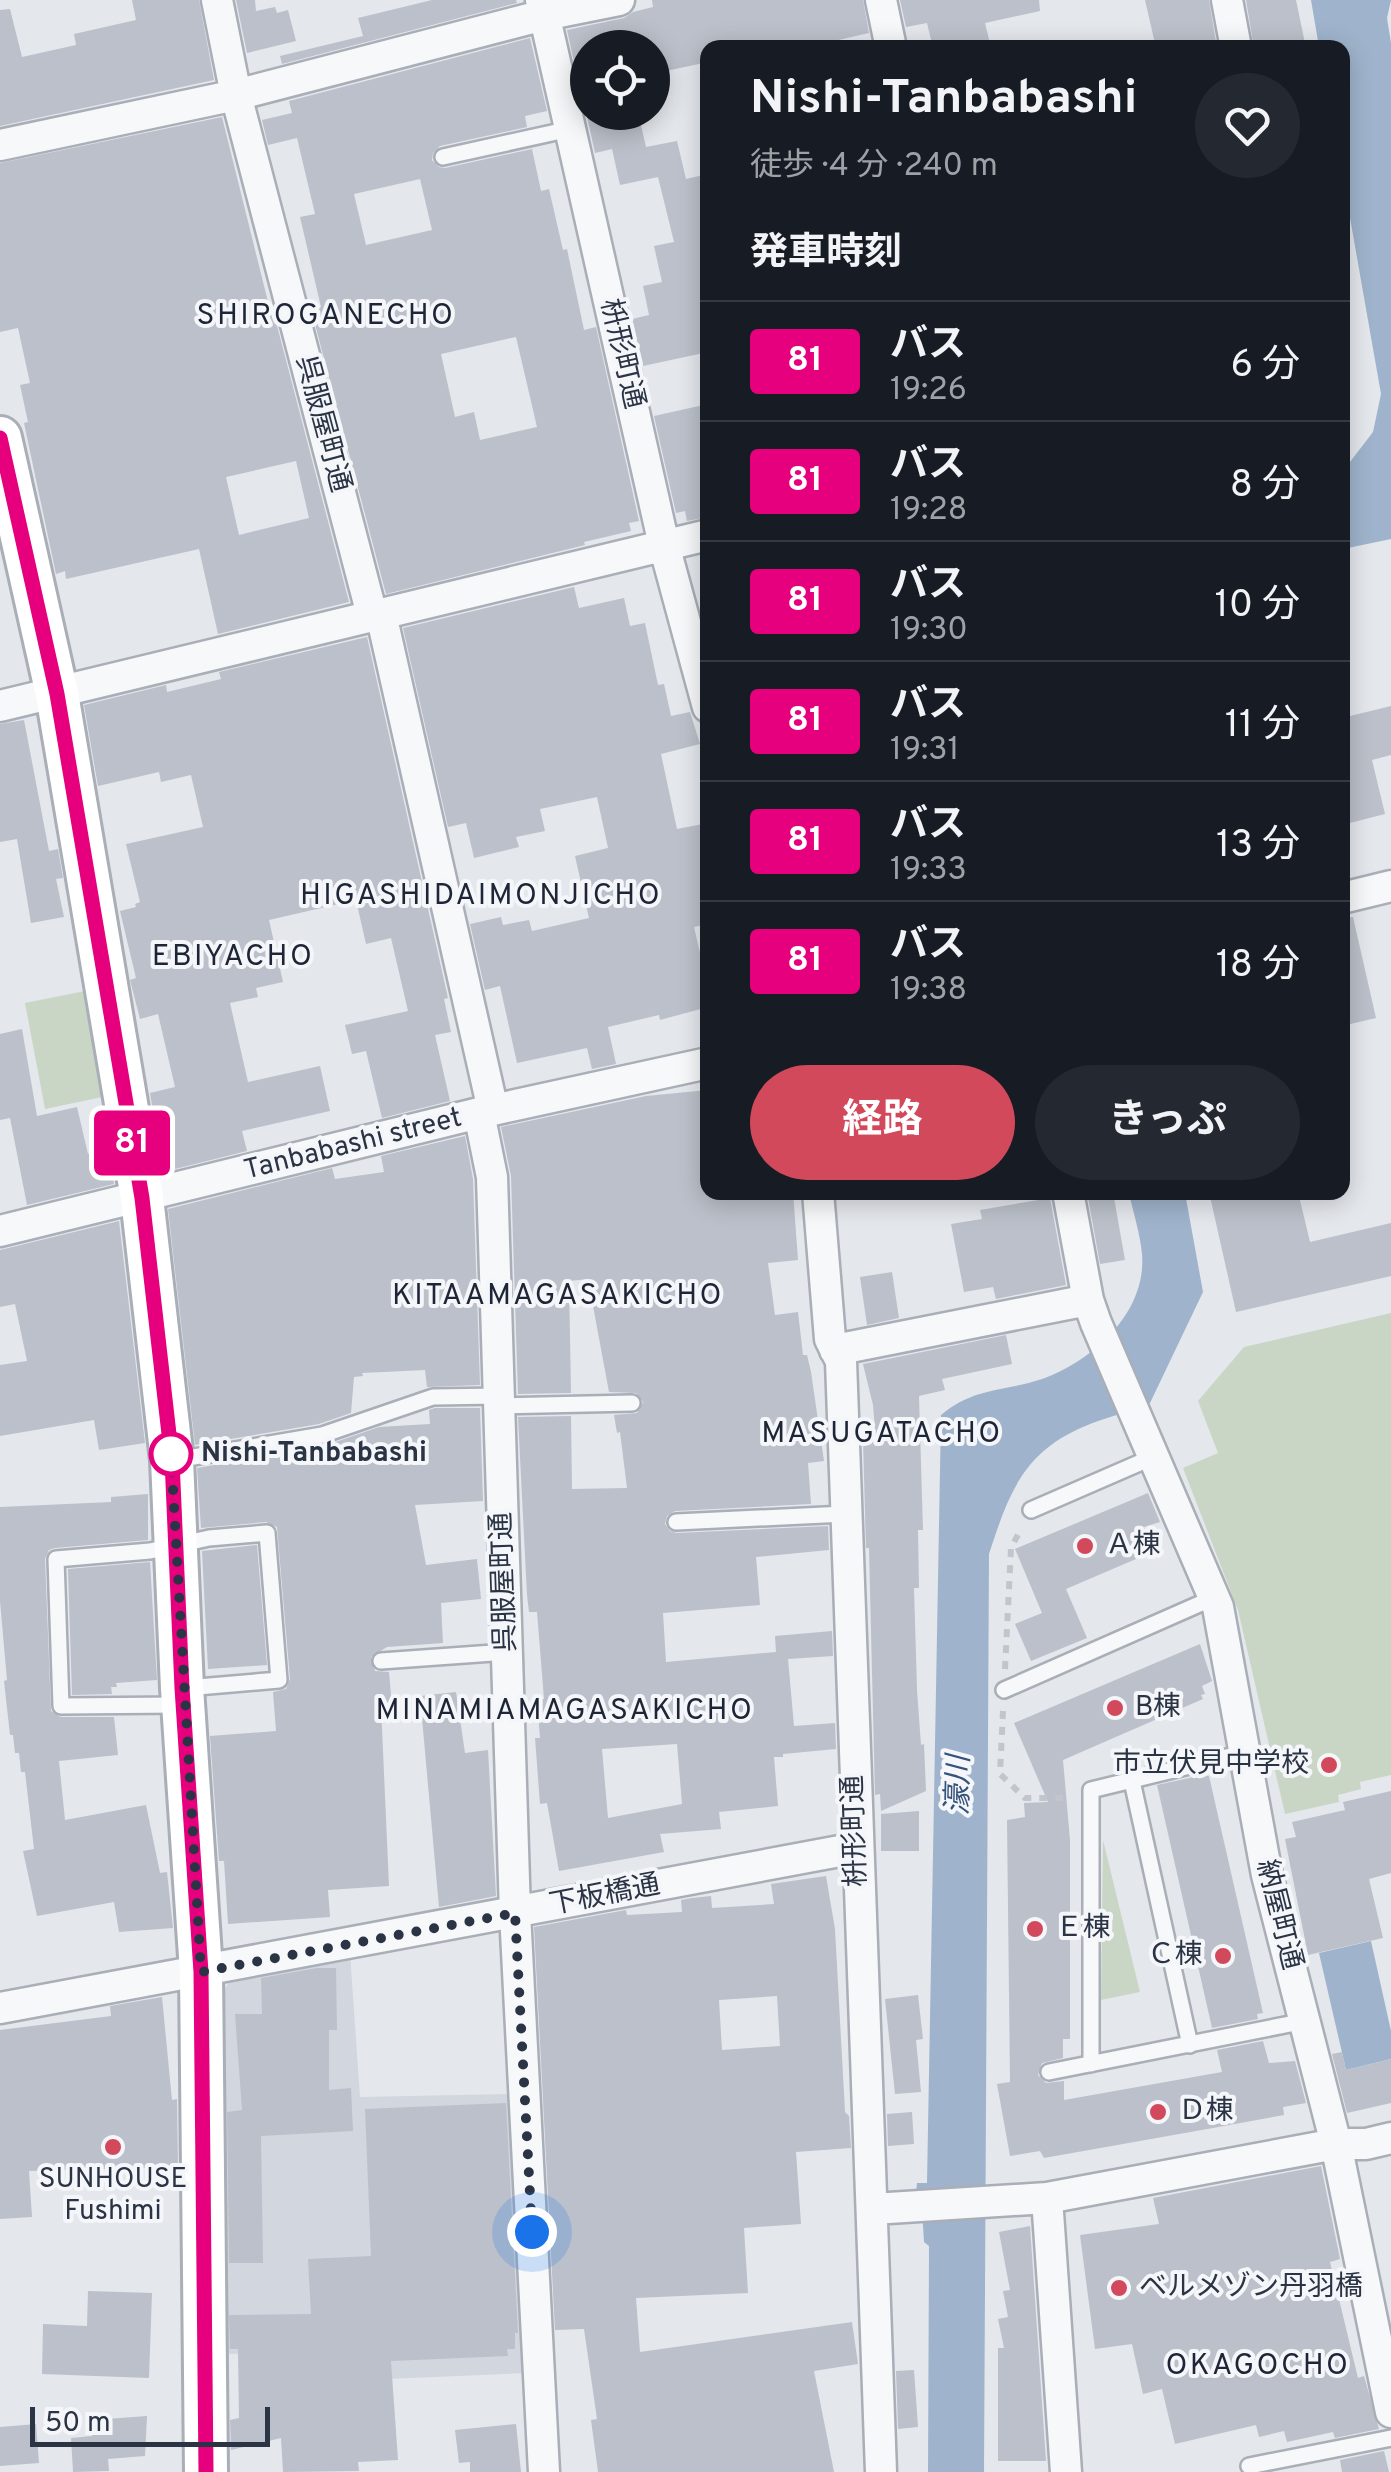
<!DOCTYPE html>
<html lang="ja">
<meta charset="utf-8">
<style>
body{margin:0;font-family:Overpass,"Noto Sans JP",sans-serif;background:#242831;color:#f1f3f6;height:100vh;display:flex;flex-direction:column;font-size:38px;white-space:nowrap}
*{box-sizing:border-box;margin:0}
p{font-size:32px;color:#9ea1a6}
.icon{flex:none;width:55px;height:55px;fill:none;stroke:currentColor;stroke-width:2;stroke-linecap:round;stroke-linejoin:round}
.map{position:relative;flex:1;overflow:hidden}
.sheet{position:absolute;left:700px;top:40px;width:650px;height:1160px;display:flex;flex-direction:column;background:#171b24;border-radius:20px;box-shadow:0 5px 25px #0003}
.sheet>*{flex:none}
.badge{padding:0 20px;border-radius:8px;font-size:35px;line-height:65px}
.fabs{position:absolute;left:570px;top:30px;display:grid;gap:20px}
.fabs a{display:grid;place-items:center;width:100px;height:100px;border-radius:50%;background:#171b24;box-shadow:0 5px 25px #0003;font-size:50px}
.scale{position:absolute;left:30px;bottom:25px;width:240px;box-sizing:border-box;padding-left:10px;border:5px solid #2b3445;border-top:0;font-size:28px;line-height:35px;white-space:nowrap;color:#2b3445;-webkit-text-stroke:8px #f4f6f9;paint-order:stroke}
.you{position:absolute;width:50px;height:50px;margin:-25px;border:8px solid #fff;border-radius:50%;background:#1a73e8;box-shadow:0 0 0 15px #1a73e833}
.map>.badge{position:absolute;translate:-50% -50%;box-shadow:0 0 0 5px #fff}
h2{padding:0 50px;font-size:38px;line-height:90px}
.round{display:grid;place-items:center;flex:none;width:105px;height:105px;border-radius:52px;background:#242831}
.head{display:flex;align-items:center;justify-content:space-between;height:170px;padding:0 50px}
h1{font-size:48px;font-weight:700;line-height:75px}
.cta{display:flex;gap:20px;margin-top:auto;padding:20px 50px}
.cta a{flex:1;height:115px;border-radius:60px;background:#d1495b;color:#fff;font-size:40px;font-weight:700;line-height:115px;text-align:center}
.cta a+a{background:#242831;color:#f1f3f6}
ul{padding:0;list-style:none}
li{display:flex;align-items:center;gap:30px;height:120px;padding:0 50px;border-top:2px solid #363941}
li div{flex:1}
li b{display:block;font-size:38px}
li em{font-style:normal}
li .badge{min-width:110px;font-weight:700;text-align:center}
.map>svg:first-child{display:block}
.built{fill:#d2d6de}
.green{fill:#c9d6c5}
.water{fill:#9fb4cc}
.building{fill:#bbc0ca;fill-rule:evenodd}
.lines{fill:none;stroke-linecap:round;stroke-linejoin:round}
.service-casing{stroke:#a9aeb7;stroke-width:20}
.minor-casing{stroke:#a9aeb7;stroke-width:35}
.secondary-casing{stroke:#a9aeb7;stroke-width:48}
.path{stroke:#c2c5cb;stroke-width:6;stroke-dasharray:8 8;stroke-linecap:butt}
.service{stroke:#f7f8fa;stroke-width:15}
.minor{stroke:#f7f8fa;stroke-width:30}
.secondary{stroke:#fff;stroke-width:42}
.line-casing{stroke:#fff;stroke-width:22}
.line{stroke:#e6007e;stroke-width:15}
.walk{stroke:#2b3445;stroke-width:10;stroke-dasharray:0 18}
.stop-dot{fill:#fff;stroke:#e6007e;stroke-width:5}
.poi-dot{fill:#d1495b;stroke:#f4f6f9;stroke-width:4}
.labels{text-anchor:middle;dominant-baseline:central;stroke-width:8;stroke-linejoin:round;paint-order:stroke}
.street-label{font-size:28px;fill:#2b3445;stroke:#f4f6f9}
.stop-label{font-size:28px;font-weight:bold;fill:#2b3445;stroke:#f4f6f9;text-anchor:start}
.poi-label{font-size:28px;fill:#2b3445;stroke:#f4f6f9;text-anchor:start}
.neighbourhood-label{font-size:30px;letter-spacing:2.5px;fill:#1d2536;stroke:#f4f6f9}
.water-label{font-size:30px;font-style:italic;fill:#34527a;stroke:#f4f6f9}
</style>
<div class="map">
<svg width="1391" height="2472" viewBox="0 0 1391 2472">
<rect width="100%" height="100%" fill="#e4e7ec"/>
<!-- built -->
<path class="built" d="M350,1953L360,2097L512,2094L526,2373L365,2380L364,2352L215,2354L214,2009L231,1978Z"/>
<!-- green -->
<path class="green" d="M95,989L112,1095L45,1109L25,1003Z
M1391,1313V1775L1360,1782L1361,1789L1338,1795L1339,1802L1285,1814L1238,1610L1183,1468L1218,1453L1198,1401L1244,1347Z
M1103,1840L1140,1992L1101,2000Z"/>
<!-- water -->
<path class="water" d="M1311,0H1391L1387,18L1391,43V539L1343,549V471L1373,432L1381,394L1343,178L1342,48L1319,47Z
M1129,1193H1185L1203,1292L1150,1403C1128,1413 1105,1417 1083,1427C1022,1453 1008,1496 989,1554L984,2472H928L929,2246L924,2242L921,2193H916L917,2183H927L941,1415C974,1387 1003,1392 1042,1379C1093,1361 1147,1312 1142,1254C1140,1233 1133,1212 1129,1193Z
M1371,1941L1391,2031V2059L1346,2070L1319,1953Z"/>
<!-- building -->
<path class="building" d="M132,0H199L214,80L0,126V10L10,9L22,57L76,45L74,34L136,20Z
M236,0H255L256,11L275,7L277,13L288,10L296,41L247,53Z
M432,0H516L517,3L282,64L280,56L363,36L358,18Z
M652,0H863L869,33L821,44L820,40L787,48H708V62L652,74V48H588V101L583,102L567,30L624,18L633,12L653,7Z
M900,0H1039L1040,11L985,23L991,48H933L927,23L906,27Z
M1145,0H1209L1217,48H1156Z
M1246,0H1296L1306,48H1254Z
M530,38L547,111L525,116L527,127L440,146L433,153L432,160L439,167L445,168L532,149L541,191L549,189L563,250L567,249L584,330L596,327L639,521L629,523L631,531L584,542L585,545L386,594L311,309L321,307L300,217L315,214L297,138L268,145L262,120L292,113L289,101ZM420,179L432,230L366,245L354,194ZM516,337L537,427L480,440L474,412L455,417L441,354Z
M586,112H638L646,147L677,141L686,179L708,174V352L643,366L632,319L649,315L643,286L662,282L654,246L674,242L658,177L620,185L612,149L595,153Z
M222,117L272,318H275L349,602L218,634L199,549L66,579L65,571L56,574L24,423L28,422L20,385L30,383L18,328L0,332V163ZM296,461L309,518L239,535L226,477Z
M708,404V517L687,521L685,511L676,513L654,416Z
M574,587L579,608L624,598L630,626L645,623L658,685L664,684L671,716L690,712L700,744L661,754L677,829L708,823V924L694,927L708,987V1007L660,1020L659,1015L608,1027L616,1064L592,1069L587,1048L517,1063L500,986L485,990L470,924L501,917L503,925L529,920L532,931L589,918L575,856L608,848L597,797L540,809L545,831L516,837L519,847L474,858L466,823L448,827L403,628Z
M367,637L448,998L444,999L451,1032L435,1035L450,1101L382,1118L366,1051L352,1054L345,1025L408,1011L391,938L366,944L356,900L269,920L283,982L256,988L258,997L230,1003L248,1082L320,1066L330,1111L242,1131L247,1151L163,1172L150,1093L175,1087L158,1014L140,1019L130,980L136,978L120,911L136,907L135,904L140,902L126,844L203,827L191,775L161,782L159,772L98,786L84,705L166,685L167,692L221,679L219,672Z
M1391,706V755L1372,760L1385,814L1342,825V718Z
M24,720L49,851L58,849L63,878L56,879L64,917L31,923L17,839L0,842V724Z
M1353,917L1376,1018L1342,1026V918Z
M22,1029L37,1116L77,1107L88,1154L108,1150L114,1184L27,1205L10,1118L0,1120V1034Z
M708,1090V1192H793L798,1260L768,1263L775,1315L798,1312L803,1355H807L811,1372L824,1461L808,1463L811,1504L675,1511L667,1516L665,1524L670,1531L677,1533L828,1526L829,1550L756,1557L760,1605L663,1613L666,1662L776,1652L775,1636L832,1631L833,1656L788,1659L794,1726L835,1723L836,1749L783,1754V1757H774L778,1806L719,1812L721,1829L660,1834L664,1852L559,1871L547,1803L540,1804L535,1738H540L537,1699H544L537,1612H529L527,1595L518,1417L571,1416L572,1489L627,1488L620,1432L617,1433L614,1415L637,1413L643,1402L636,1393L609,1392L588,1279L569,1281L571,1393L518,1394L511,1176L501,1127L646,1096ZM677,1744L682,1804L608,1818L602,1749Z
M465,1136L473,1179L480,1385L427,1387L425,1370L362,1373L363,1376L354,1377L351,1413L319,1424L195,1445L168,1209L332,1168L335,1179L384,1172L381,1156Z
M1087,1192H1113L1125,1260L1100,1264Z
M1209,1192H1298L1310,1242L1391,1223V1276L1236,1312Z
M1050,1198L1066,1285L996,1299L993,1287L964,1292L951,1224L982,1219L980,1210Z
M119,1221L145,1443L99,1450L94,1420L0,1436V1365L27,1361L15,1304L0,1307V1250Z
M892,1272L899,1318L867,1325L860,1277Z
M1006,1335L1012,1364L942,1379L945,1390L919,1396L923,1530H918L919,1588H914L917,1690L921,1745L924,1744L926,1791L881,1811L880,1794L875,1795L869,1548H866L863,1440H876L873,1405L863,1364Z
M435,1408H480L483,1501L415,1505L426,1565L477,1559L481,1599L441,1603L443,1643L387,1647L371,1657L375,1671L389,1672L392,1706H381L389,1886L328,1890L330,1917L228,1924L224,1861H219L210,1736L276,1731L273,1692L286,1689L290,1679L277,1527L266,1522L201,1528L197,1468L324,1446L379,1427L430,1424L429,1410Z
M1148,1493L1160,1522L1144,1527L1150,1541L1146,1542L1149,1550L1142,1553L1143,1556L1066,1589L1087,1638L1031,1661L1015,1624L1042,1613L1015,1549Z
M148,1494V1540L55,1548L49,1550L45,1559L51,1711L61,1717H114L118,1755L59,1761L65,1820L146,1805L160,1873L167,1872L173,1928L119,1932L114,1902L37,1916L23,1851L34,1849L25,1772H21L19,1753H15L13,1735H10L4,1681L7,1680L0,1601V1507L111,1502V1497Z
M257,1545L267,1665L208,1669L202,1551Z
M150,1562L157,1680L116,1683L117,1687H111L112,1694L72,1695L68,1569Z
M1200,1644L1212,1681L1202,1686L1205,1694L1201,1695L1203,1699L1063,1760L1070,1840V2039H1063V2058L1042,2063L1038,2075L1046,2083L1064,2081V2100L1222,2072L1217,2050L1263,2041L1269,2063L1295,2061L1306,2103L1283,2107L1284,2115L1213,2128L1044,2158L1040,2151L1010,2156L997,2084L1010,2082L1007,1820L1025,1817L1024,1803L1048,1802L1014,1723Z
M456,1692L465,1753L488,1750L496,1896L439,1907L420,1696Z
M1203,1775L1209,1776L1263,2013L1257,2014L1258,2019L1212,2028L1157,1785Z
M1391,1791V1873L1369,1879L1383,1938L1308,1955L1285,1839L1296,1837L1292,1822L1345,1810L1343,1802Z
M919,1811V1851H881V1814Z
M826,1876L835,1929L845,2112L849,2116L851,2148L796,2152L801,2224L744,2228L748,2293L636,2298L640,2352L852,2322L858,2364L814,2371L834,2472H598L591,2420L597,2419L584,2329L555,2330L534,1927L626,1910L627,1915L682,1912L681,1900L692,1898L711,1896L712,1908L774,1904L771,1884ZM777,1996L780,2046L722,2050L719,2000Z
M317,1968H336L337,2030H329V2090L351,2088L353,2131L261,2136L263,2263H229L227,2112L242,2110L235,2014H262L261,1978Z
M918,1995L923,2039L916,2040L921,2092L895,2094L885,1999Z
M162,1997L172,2100L177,2099L178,2167L29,2171L32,2217L0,2219V2030L111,2016L110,2006Z
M1342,2052L1346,2070L1391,2059V2103L1347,2113L1332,2054Z
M506,2103L518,2333H515V2349H507L508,2356L391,2361L398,2460L358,2462L359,2471L283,2472L281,2438L231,2450L230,2420L239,2418L238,2349H230L229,2315L311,2314L308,2259L371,2256L365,2109Z
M912,2112L914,2144L888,2146L887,2114Z
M1321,2166L1340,2259L1330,2262L1358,2378L1364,2376L1379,2429L1335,2438L1333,2432L1287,2442L1284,2431L1259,2437L1256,2425L1175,2444L1162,2389L1143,2394L1132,2344L1095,2349L1080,2235L1159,2224L1153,2198Z
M1030,2226L1046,2461H998V2348H1004L998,2319L1008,2317L1003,2291L1010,2290L999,2232Z
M88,2291L152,2293L149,2378L42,2374L43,2324L87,2326Z
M914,2370L918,2427L898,2429L896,2371Z
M147,2416L145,2456L108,2459L109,2471L73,2472L71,2438L92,2436L93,2420Z
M36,2424L39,2463L0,2466V2427Z
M516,2424L521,2472H470V2462L459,2463L455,2430Z
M1384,2451L1389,2472H1342L1340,2460Z"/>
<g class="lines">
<defs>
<path id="service" d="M443,157L570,129
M499,1406L632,1403
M176,1460L322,1435L433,1397L499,1396
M1031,1510L1153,1457
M676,1522L845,1514
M381,1661L507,1652
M1004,1690L1213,1598
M181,1705L61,1706L56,1559L150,1551L209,1538L267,1533L279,1680L186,1688
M1132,1781L1190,2045
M1091,2064V1790L1243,1753
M1049,2072L1305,2021
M1249,2466L1391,2438"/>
<path id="minor" d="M217,0L236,95L372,615
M541,0L664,545L708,707
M881,0L891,48
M1227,0L1236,48
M0,145L236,95L544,15L619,0
M381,614L493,1110
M0,706L708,535
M1342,898L1391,886
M479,1113L492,1177L515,1913L544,2472
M818,1192L830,1339L841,1361L881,2472
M1068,1192L1088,1300L1096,1323L1218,1607L1267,1875L1336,2144L1391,2412
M0,1231L479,1113L708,1063
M835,1350L1088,1300
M0,2008L856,1848
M1047,2198L1066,2472
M873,2209L1047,2198L1336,2144H1366L1391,2138"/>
<path id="secondary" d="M0,438L57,694L142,1198L172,1460L182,1688L201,1971L206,2472"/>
</defs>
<!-- service casing -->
<use href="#service" class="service-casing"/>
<!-- minor casing -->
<use href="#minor" class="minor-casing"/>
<!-- secondary casing -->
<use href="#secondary" class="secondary-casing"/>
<!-- path -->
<path class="path" d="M1005,1669L1011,1548L1021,1529
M1003,1711L1000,1774L1025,1798H1070"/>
<!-- service -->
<use href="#service" class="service"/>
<!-- minor -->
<use href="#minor" class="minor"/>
<!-- secondary -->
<use href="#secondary" class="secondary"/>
</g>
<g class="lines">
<defs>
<path id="line" d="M0,438L57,694L142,1198L172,1460L182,1688L201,1972L206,2472"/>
</defs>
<!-- line casing -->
<use href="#line" class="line-casing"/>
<!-- line -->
<use href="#line" class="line"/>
<!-- walk -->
<path class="walk" d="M171,1454L201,1972L515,1913L532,2232"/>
</g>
<!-- markers -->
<circle class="stop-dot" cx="171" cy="1454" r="20"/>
<g class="poi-dot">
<circle cx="1085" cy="1546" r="10"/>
<circle cx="1115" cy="1708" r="10"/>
<circle cx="1329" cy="1765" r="10"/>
<circle cx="1035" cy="1929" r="10"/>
<circle cx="1223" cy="1956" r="10"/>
<circle cx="1158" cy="2112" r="10"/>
<circle cx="113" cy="2147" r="10"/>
<circle cx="1119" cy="2288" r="10"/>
</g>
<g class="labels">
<!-- street labels -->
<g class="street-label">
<text transform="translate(621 354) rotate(77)">枡形町通</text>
<text transform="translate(322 424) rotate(75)">呉服屋町通</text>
<text transform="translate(353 1145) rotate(-14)">Tanbabashi street</text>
<text transform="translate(505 1582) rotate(-92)">呉服屋町通</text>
<text transform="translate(856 1831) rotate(-92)">枡形町通</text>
<text transform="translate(605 1896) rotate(-11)">下板橋通</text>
<text transform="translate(1278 1915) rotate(76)">納屋町通</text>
</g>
<!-- stop labels -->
<g class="stop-label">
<text x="201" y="1454">Nishi-Tanbabashi</text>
</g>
<!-- poi labels -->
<g class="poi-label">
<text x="1105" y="1546">Ａ棟</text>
<text x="1135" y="1708">B棟</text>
<text x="1309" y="1765" text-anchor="end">市立伏見中学校</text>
<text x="1055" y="1929">Ｅ棟</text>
<text x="1203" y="1956" text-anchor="end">Ｃ棟</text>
<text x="1178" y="2112">Ｄ棟</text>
<text x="113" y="2180" text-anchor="middle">SUNHOUSE<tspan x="113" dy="32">Fushimi</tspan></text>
<text x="1139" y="2288">ベルメゾン丹羽橋</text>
</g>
<!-- neighbourhood labels -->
<g class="neighbourhood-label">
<text x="326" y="316">SHIROGANECHO</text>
<text x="481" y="896">HIGASHIDAIMONJICHO</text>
<text x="233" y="957">EBIYACHO</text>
<text x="558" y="1296">KITAAMAGASAKICHO</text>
<text x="882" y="1434">MASUGATACHO</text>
<text x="565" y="1711">MINAMIAMAGASAKICHO</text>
<text x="1258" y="2366">OKAGOCHO</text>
</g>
<!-- water labels -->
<g class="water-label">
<text transform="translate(960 1785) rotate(-89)">濠川</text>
</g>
</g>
</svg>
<div class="fabs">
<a><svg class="icon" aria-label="locate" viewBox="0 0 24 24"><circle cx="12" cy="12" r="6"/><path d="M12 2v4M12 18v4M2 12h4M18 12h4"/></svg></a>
</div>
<div class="scale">50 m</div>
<div class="you" style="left:532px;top:2232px"></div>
<b class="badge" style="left:132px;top:1143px;background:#e6007e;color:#fff">81</b>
<section class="sheet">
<div class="head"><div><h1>Nishi-Tanbabashi</h1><p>徒歩 · 4 分 · 240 m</p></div><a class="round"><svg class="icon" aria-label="heart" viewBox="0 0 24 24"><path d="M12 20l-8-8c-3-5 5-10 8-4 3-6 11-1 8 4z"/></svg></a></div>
<h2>発車時刻</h2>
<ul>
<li><span class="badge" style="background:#e6007e;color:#fff">81</span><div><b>バス</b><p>19:26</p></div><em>6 分</em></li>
<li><span class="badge" style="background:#e6007e;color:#fff">81</span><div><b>バス</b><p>19:28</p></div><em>8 分</em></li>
<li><span class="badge" style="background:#e6007e;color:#fff">81</span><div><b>バス</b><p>19:30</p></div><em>10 分</em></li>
<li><span class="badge" style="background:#e6007e;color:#fff">81</span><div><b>バス</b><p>19:31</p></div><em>11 分</em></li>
<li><span class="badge" style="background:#e6007e;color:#fff">81</span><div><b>バス</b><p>19:33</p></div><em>13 分</em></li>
<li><span class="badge" style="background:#e6007e;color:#fff">81</span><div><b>バス</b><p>19:38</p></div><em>18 分</em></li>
</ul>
<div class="cta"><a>経路</a><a>きっぷ</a></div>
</section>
</div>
